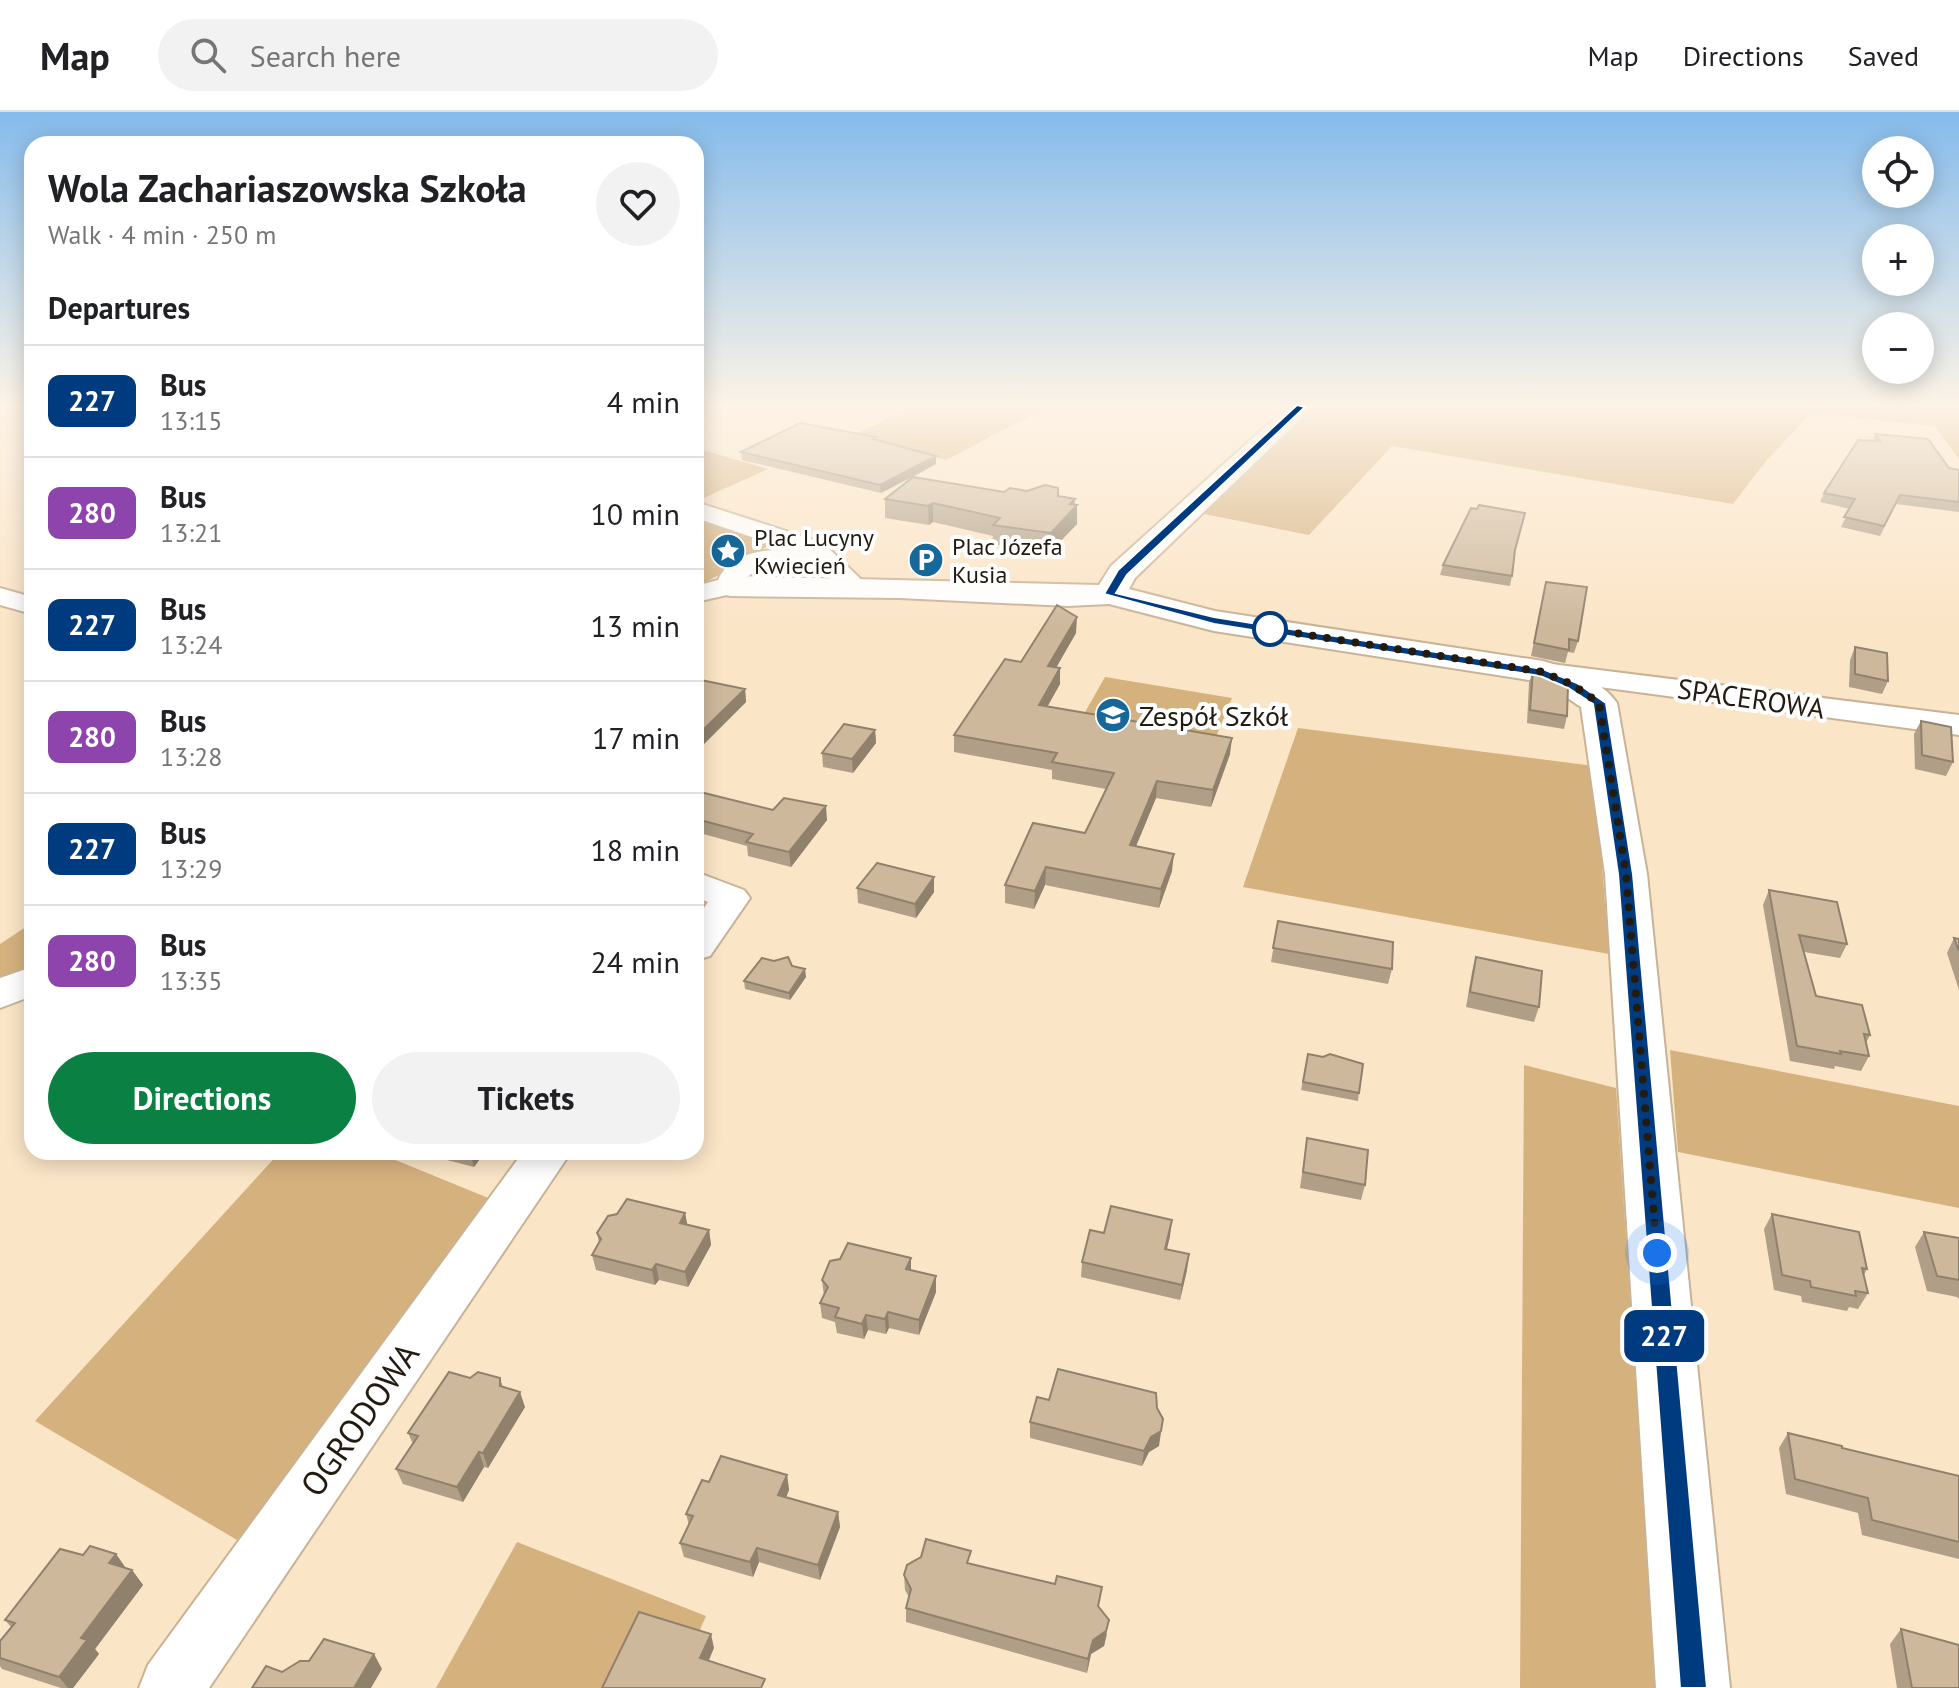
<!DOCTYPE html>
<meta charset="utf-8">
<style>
body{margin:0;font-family:"PT Sans",sans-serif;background:#f2f2f2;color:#202124;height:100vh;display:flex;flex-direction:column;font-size:30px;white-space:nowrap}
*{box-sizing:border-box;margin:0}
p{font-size:26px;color:#757577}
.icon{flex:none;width:44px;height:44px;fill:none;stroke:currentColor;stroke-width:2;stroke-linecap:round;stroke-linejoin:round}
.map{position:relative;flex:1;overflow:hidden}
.drawer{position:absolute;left:24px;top:24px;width:680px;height:1024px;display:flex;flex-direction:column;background:#fff;border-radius:24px;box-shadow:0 4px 20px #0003}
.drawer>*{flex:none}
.badge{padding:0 16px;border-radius:12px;font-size:28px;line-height:52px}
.tools{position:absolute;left:1862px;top:24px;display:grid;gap:16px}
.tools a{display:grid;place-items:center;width:72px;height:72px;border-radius:50%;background:#fff;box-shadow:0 4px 20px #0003;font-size:40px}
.you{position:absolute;width:40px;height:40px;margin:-20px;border:6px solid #fff;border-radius:50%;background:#1a73e8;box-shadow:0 0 0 12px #1a73e833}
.map>.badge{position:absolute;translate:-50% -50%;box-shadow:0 0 0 4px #fff}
h2{padding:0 24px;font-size:30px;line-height:72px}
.round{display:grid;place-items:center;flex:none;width:84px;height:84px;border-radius:42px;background:#f2f2f2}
.overview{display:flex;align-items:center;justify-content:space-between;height:136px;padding:0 24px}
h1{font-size:38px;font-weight:700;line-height:60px}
.primary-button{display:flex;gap:16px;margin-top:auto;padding:16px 24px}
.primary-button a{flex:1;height:92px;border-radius:48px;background:#0b8043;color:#fff;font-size:32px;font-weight:700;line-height:92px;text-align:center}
.primary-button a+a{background:#f2f2f2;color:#202124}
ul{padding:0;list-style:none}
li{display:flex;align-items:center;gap:24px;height:112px;padding:0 24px;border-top:2px solid #e0e0e0}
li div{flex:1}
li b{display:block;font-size:30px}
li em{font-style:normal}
li .badge{min-width:88px;font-weight:700;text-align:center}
header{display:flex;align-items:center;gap:48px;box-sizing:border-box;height:112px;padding:0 40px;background:#fff;border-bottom:2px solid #e0e0e0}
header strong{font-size:38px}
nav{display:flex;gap:44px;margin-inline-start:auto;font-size:28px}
.search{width:560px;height:72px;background:#f2f2f2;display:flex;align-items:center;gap:20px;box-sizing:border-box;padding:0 28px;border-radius:44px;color:#757577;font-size:30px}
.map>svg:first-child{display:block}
.green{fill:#d5b17e}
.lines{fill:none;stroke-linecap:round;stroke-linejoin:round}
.minor-casing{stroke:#c8b397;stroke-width:4}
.tertiary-casing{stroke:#c8b397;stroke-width:4}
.minor{fill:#fff;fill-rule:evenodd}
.tertiary{fill:#fff;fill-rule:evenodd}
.wall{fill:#b09e86}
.shaded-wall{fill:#90816d}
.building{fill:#cdb89c;stroke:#90816d;stroke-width:2}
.line{fill:#003b80;stroke:#fff;stroke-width:2}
.walk{stroke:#231b10;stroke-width:8;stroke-dasharray:0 14.4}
.stop-dot{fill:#fff;stroke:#003b80;stroke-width:4}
.labels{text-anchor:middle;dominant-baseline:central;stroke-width:8;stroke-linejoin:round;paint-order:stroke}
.far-poi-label{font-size:24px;fill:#231b10;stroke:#fff;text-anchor:start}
.street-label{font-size:28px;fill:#231b10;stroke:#fff}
.poi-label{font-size:28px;fill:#231b10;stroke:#fff;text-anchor:start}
.near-street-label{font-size:34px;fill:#231b10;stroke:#fff}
</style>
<header>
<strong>Map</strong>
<div class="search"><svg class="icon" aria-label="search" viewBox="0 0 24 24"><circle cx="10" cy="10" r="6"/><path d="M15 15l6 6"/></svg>Search here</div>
<nav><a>Map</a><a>Directions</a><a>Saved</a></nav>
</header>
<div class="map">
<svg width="1959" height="1576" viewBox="0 0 1959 1576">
<rect width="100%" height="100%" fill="#fbe5c7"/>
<!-- green -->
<path class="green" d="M912,295H1047L946,348L852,324Z
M1315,295H1959V347L1935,314L1811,301L1766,349L1733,392L1392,334L1309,423L1199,401Z
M696,336L768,357L697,389Z
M696,399L773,430L747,448L696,475Z
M1105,565L1232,586L1216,625L1084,602Z
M1298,616L1594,654L1609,842L1243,775Z
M32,811V858L0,872V832Z
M1670,938L1959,994V1096L1678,1040Z
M1524,953L1616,976L1656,1576H1520Z
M280,1040H376L498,1090L249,1435L35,1309Z
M517,1430L706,1504L674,1576H436Z"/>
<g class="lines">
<defs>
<path id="minor" d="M696,390L823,431L869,475L865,481C844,486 833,469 819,456L762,455L747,465L740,480L696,490V474L718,468C730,441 763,437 790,438L696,406Z
M0,476L32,485V502L0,493Z
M1543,551L1959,603V623L1532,566L1528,560L1532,554Z
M696,760L744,778L750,786L710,844L696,848V807L708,790L696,785Z
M32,855V884L0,896V866Z
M523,1040H571L209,1576H139L148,1553Z"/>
<path id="tertiary" d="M1287,295H1313L1135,466L1129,477L1215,499L1543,549C1569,556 1602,569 1617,591L1647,762L1730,1576H1656L1605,762L1581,595L1560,581L1535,569L1214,519L1109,492L1068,494L899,486L730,484L719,481L714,474L719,467L730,464L1099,473L1111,454Z"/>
</defs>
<!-- minor casing -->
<use href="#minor" class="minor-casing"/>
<!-- tertiary casing -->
<use href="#tertiary" class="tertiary-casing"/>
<!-- minor -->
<use href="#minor" class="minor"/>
<!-- tertiary -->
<use href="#tertiary" class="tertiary"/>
</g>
<!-- wall -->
<path class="wall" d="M1875,322L1949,356L1959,358V400L1896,392L1880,424L1841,415L1850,397L1820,390L1824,381L1873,329Z
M741,340L936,352L913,365L1004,380L1058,384L1077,393V412L1050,440L992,432L993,424L933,410L929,413L885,406V387L912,365L881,381L742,348Z
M1515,439L1512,464L1510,474L1440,463L1443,453Z
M1546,470L1578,529L1574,541L1568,540L1565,551L1531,544Z
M1076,521L1056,555L1060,556V572L1047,594L1230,642L1211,695L1156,686L1136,734L1172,759L1159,796L1045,773L1034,797L1005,791V773L1085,721L1106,677L1052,667V658L954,640V623L1021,550Z
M1855,535L1888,569L1882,582L1849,575L1850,548Z
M1533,558L1567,604L1564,617L1527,611L1529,571Z
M696,567L745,577L746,590L704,632L696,630Z
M1921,609L1953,650L1946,664L1915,657L1914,622Z
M875,618L876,631L853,661L823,655L822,641Z
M696,679L773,698L827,708L791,755L748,744L747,734L696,720Z
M857,776L934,780L916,806L858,791Z
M1769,778L1847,832L1840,846L1804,840L1816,884L1870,923L1866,931L1869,944L1861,959L1835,954L1834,957L1790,949L1763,793Z
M1278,809L1392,857L1388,872L1271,850Z
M1954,826L1959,827V878L1947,841Z
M1476,845L1539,895L1534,910L1466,895L1472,860Z
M792,854L806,865L790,888L745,877L744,869Z
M1308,942L1359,981L1358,989L1301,978Z
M1307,1026L1365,1073L1361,1088L1300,1076Z
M437,1040H485L474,1055L439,1046Z
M685,1101L687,1112L709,1118L711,1133L688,1175L659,1168L655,1173L596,1158L592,1143L599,1131L597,1121Z
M1772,1102L1867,1157L1864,1163L1868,1181L1858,1197L1849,1195L1847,1199L1802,1190L1801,1184L1774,1178L1764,1117Z
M1924,1120L1959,1126V1187L1957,1185L1927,1179L1915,1135Z
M1104,1121L1170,1124L1167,1137L1187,1158L1180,1188L1081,1165L1082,1150Z
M911,1159L936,1180L919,1223L889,1216L886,1222L868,1218L864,1227L837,1221L835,1210L822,1206L820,1191L824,1184L822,1168Z
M470,1266H500L503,1275L525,1295L488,1356L484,1355L463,1390L403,1372L396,1357L413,1332L408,1321Z
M1030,1310L1159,1334L1149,1340L1142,1354L1030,1326Z
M1788,1321L1842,1336L1959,1364V1447L1862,1423L1858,1401L1786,1382L1779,1336Z
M787,1363L789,1378L786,1385L838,1400L840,1415L820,1468L759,1450L753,1465L684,1445L680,1431L689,1413L686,1402L709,1370Z
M116,1442L126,1456L132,1458L143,1473L95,1537L99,1542L73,1576H61L2,1557L0,1554V1529L11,1515L5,1508L83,1443Z
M971,1452L1099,1495L1107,1523L1104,1534L1091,1542L1087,1561L906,1510V1496L909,1485L905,1478L904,1463Z
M1901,1517L1959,1576H1897L1890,1532Z"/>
<!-- shaded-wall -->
<path class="shaded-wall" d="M936,344V352L881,381L880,373Z
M1075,387L1074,396L1077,393V412L1050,440L1051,421L1070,392Z
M933,391V410L929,413L928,394Z
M1077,505L1076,521L1048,570V554Z
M1060,556V572L1039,610V593Z
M745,577L746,590L704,632L702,619Z
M875,618L876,631L853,661L852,647Z
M1232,626L1230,642L1211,695L1213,678Z
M1157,669L1156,686L1129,751L1130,733Z
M826,694L827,708L791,755L789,740Z
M1174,742L1172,759L1159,796L1161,777Z
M1046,755L1045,773L1034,797L1035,779Z
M934,765V780L916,806L915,792Z
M805,857L806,865L790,888L789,881Z
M470,1040H485L474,1055Z
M685,1101L688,1116L680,1111Z
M1172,1108L1170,1124L1163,1152L1165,1137Z
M709,1118L711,1133L688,1175L685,1160Z
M1189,1142L1187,1158L1180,1188L1182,1173Z
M911,1146V1162L906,1157Z
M656,1152L659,1168L655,1173L652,1158Z
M936,1164V1180L919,1223V1208Z
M888,1200L889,1216L886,1222L885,1207Z
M866,1203L868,1218L864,1227L862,1212Z
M520,1280L525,1295L488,1356L483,1341Z
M1163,1307L1159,1334L1149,1340L1142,1354L1144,1339L1151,1325Z
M479,1340L484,1355L463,1390L457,1375Z
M787,1363L789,1378L781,1398L778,1383Z
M838,1400L840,1415L820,1468L818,1453Z
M757,1436L759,1450L753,1465L750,1450Z
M116,1442L126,1457L109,1451Z
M132,1458L143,1473L95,1537L99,1542L73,1576H68L59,1565L81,1526Z
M1109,1508L1104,1534L1091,1542L1087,1561L1088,1547L1093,1528Z
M711,1522L714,1536L704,1560L700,1546Z
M374,1542L382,1557L371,1576H354Z"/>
<!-- building -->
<path class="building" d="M800,311L876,325L873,327L936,344L880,373L741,340Z
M1875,322L1928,327L1949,356L1959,358V390L1900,383L1884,414L1844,405L1855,387L1824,381L1858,328L1880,329Z
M913,365L1004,380L1010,376L1027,379L1045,373L1058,376V384L1075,387L1070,392L1077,393L1051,421L993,413L1000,406L933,391L928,394L885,387Z
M1479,393L1525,401L1515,438L1512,464L1443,453L1471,396L1477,397Z
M1546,470L1587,475L1578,529L1569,527V538L1534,531Z
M1057,493L1077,505L1048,554L1060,556L1039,593L1232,626L1213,678L1157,669L1130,733L1174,742L1161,777L1046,755L1035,779L1005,773L1033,711L1085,721L1114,661L1052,650L1057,641L954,623L1005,547L1021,550Z
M1855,535L1887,541L1888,569L1855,562Z
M1533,558L1568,574L1567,604L1530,598Z
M696,567L745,577L702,619L696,618Z
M1921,609L1951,615L1953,650L1922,643Z
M844,612L875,618L852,647L822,641Z
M696,679L773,698L784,686L826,694L789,740L746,730L753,722L696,707Z
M877,751L934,765L915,792L857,776Z
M1769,778L1837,790L1847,832L1799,823L1816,884L1862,893L1870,923L1864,922L1869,944L1840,939L1841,942L1797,934Z
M1278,809L1393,830L1392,857L1273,836Z
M1954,826L1959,827V839Z
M788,845L792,854L805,857L789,881L744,869L762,846L774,849Z
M1476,845L1542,859L1539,895L1470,880Z
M1308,942L1323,945L1330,942L1363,952L1359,981L1303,970Z
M1307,1026L1368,1038L1365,1073L1303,1060Z
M627,1087L685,1101L680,1111L709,1118L685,1160L656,1152L652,1158L592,1143L601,1127L597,1121L608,1104L617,1102Z
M1111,1094L1172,1108L1165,1137L1189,1142L1182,1173L1082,1150L1090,1118L1104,1121Z
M1772,1102L1859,1120L1867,1157L1862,1156L1868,1181L1855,1179L1856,1184L1811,1175L1810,1169L1782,1163Z
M1924,1120L1959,1126V1168L1937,1164Z
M848,1131L911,1146L906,1157L936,1164L919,1208L888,1200L885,1207L866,1203L862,1212L835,1205L839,1196L820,1191L828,1175L822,1168L830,1149L840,1147Z
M1058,1257L1156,1281L1157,1296L1163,1307L1161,1319L1151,1325L1144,1339L1030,1310L1037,1285L1049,1288Z
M449,1260L470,1266L478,1260L500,1266V1274L520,1280L483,1341L479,1340L457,1375L396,1357L418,1324L408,1321Z
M1788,1321L1842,1334V1336L1959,1364V1430L1872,1408L1868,1386L1795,1367Z
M721,1344L787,1363L778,1383L838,1400L818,1453L757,1436L750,1450L680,1431L693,1404L686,1402L702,1368L709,1370Z
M926,1427L971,1439L967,1451L1055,1472L1057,1464L1102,1475L1098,1494L1109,1508L1106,1519L1093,1528L1088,1547L906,1496L911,1477L904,1463L907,1453L921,1445Z
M90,1434L116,1442L109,1451L132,1458L81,1526L87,1528L59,1565L0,1546V1529L15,1511L5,1508L60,1437L83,1443Z
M639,1500L711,1522L700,1546L765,1567L761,1576H602Z
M1901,1517L1959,1533V1576H1912Z
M324,1527L374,1542L354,1576H252L266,1554L282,1560L300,1549H309Z"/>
<!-- sky -->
<linearGradient id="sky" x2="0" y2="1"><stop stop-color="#84bbeb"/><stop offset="0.57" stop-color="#fdf3e6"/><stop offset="1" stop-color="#fdf3e6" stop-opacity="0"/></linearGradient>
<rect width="1959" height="515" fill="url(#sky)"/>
<!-- line -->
<path class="line" d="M1297,293L1305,295L1127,463L1116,481L1214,505L1543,557L1577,571L1606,591L1633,762L1707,1576H1680L1618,762L1593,592L1568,576L1540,564L1214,512L1104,482L1118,458Z"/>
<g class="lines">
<!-- walk -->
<path class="walk" d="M1270,517L1543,560L1573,573L1599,591L1626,762L1657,1141"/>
</g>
<!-- icons -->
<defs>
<symbol id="sight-disc" viewBox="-11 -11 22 22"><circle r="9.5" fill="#16689a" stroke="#fff"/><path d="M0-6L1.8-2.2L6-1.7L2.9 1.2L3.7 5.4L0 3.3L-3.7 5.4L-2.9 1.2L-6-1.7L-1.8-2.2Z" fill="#fff"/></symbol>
<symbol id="parking-disc" viewBox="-11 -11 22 22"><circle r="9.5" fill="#16689a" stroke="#fff"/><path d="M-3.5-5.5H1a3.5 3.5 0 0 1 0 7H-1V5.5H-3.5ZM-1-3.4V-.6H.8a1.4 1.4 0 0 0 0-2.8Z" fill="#fff"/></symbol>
<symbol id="school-disc" viewBox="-11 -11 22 22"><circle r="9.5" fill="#16689a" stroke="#fff"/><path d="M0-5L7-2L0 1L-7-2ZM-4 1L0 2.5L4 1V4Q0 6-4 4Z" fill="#fff"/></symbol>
</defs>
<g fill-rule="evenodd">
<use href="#sight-disc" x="708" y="419" width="40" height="40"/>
<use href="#parking-disc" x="906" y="428" width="40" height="40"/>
<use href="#school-disc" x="1093" y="583" width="40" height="40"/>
</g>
<!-- markers -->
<circle class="stop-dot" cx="1270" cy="517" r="16"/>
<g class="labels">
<!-- far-poi labels -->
<g class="far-poi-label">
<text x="754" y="425">Plac Lucyny<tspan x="754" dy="28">Kwiecień</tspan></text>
<text x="952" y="434">Plac Józefa<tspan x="952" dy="28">Kusia</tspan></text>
</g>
<!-- street labels -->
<g class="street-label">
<text transform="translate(1751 586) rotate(8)">SPACEROWA</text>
</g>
<!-- poi labels -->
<g class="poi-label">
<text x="1139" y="603">Zespół Szkół</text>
</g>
<!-- near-street labels -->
<g class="near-street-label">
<text transform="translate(359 1307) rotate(-55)">OGRODOWA</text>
</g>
</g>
</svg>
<div class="tools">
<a><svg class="icon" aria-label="locate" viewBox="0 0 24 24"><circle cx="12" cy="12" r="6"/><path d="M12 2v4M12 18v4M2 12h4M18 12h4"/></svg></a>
<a>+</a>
<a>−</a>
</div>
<div class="you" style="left:1657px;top:1141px"></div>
<b class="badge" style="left:1664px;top:1224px;background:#003b80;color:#fff">227</b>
<section class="drawer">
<div class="overview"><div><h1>Wola Zachariaszowska Szkoła</h1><p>Walk · 4 min · 250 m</p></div><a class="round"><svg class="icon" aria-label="heart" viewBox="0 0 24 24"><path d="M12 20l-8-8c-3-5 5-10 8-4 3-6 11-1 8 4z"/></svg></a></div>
<h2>Departures</h2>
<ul>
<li><span class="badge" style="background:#003b80;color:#fff">227</span><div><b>Bus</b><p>13:15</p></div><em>4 min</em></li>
<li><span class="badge" style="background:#8e44ad;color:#fff">280</span><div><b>Bus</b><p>13:21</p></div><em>10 min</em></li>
<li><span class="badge" style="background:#003b80;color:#fff">227</span><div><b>Bus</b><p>13:24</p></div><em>13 min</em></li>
<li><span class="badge" style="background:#8e44ad;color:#fff">280</span><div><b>Bus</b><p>13:28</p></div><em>17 min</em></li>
<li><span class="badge" style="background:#003b80;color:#fff">227</span><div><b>Bus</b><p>13:29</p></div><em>18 min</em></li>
<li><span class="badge" style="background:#8e44ad;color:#fff">280</span><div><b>Bus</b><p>13:35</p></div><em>24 min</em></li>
</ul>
<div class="primary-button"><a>Directions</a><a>Tickets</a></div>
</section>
</div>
